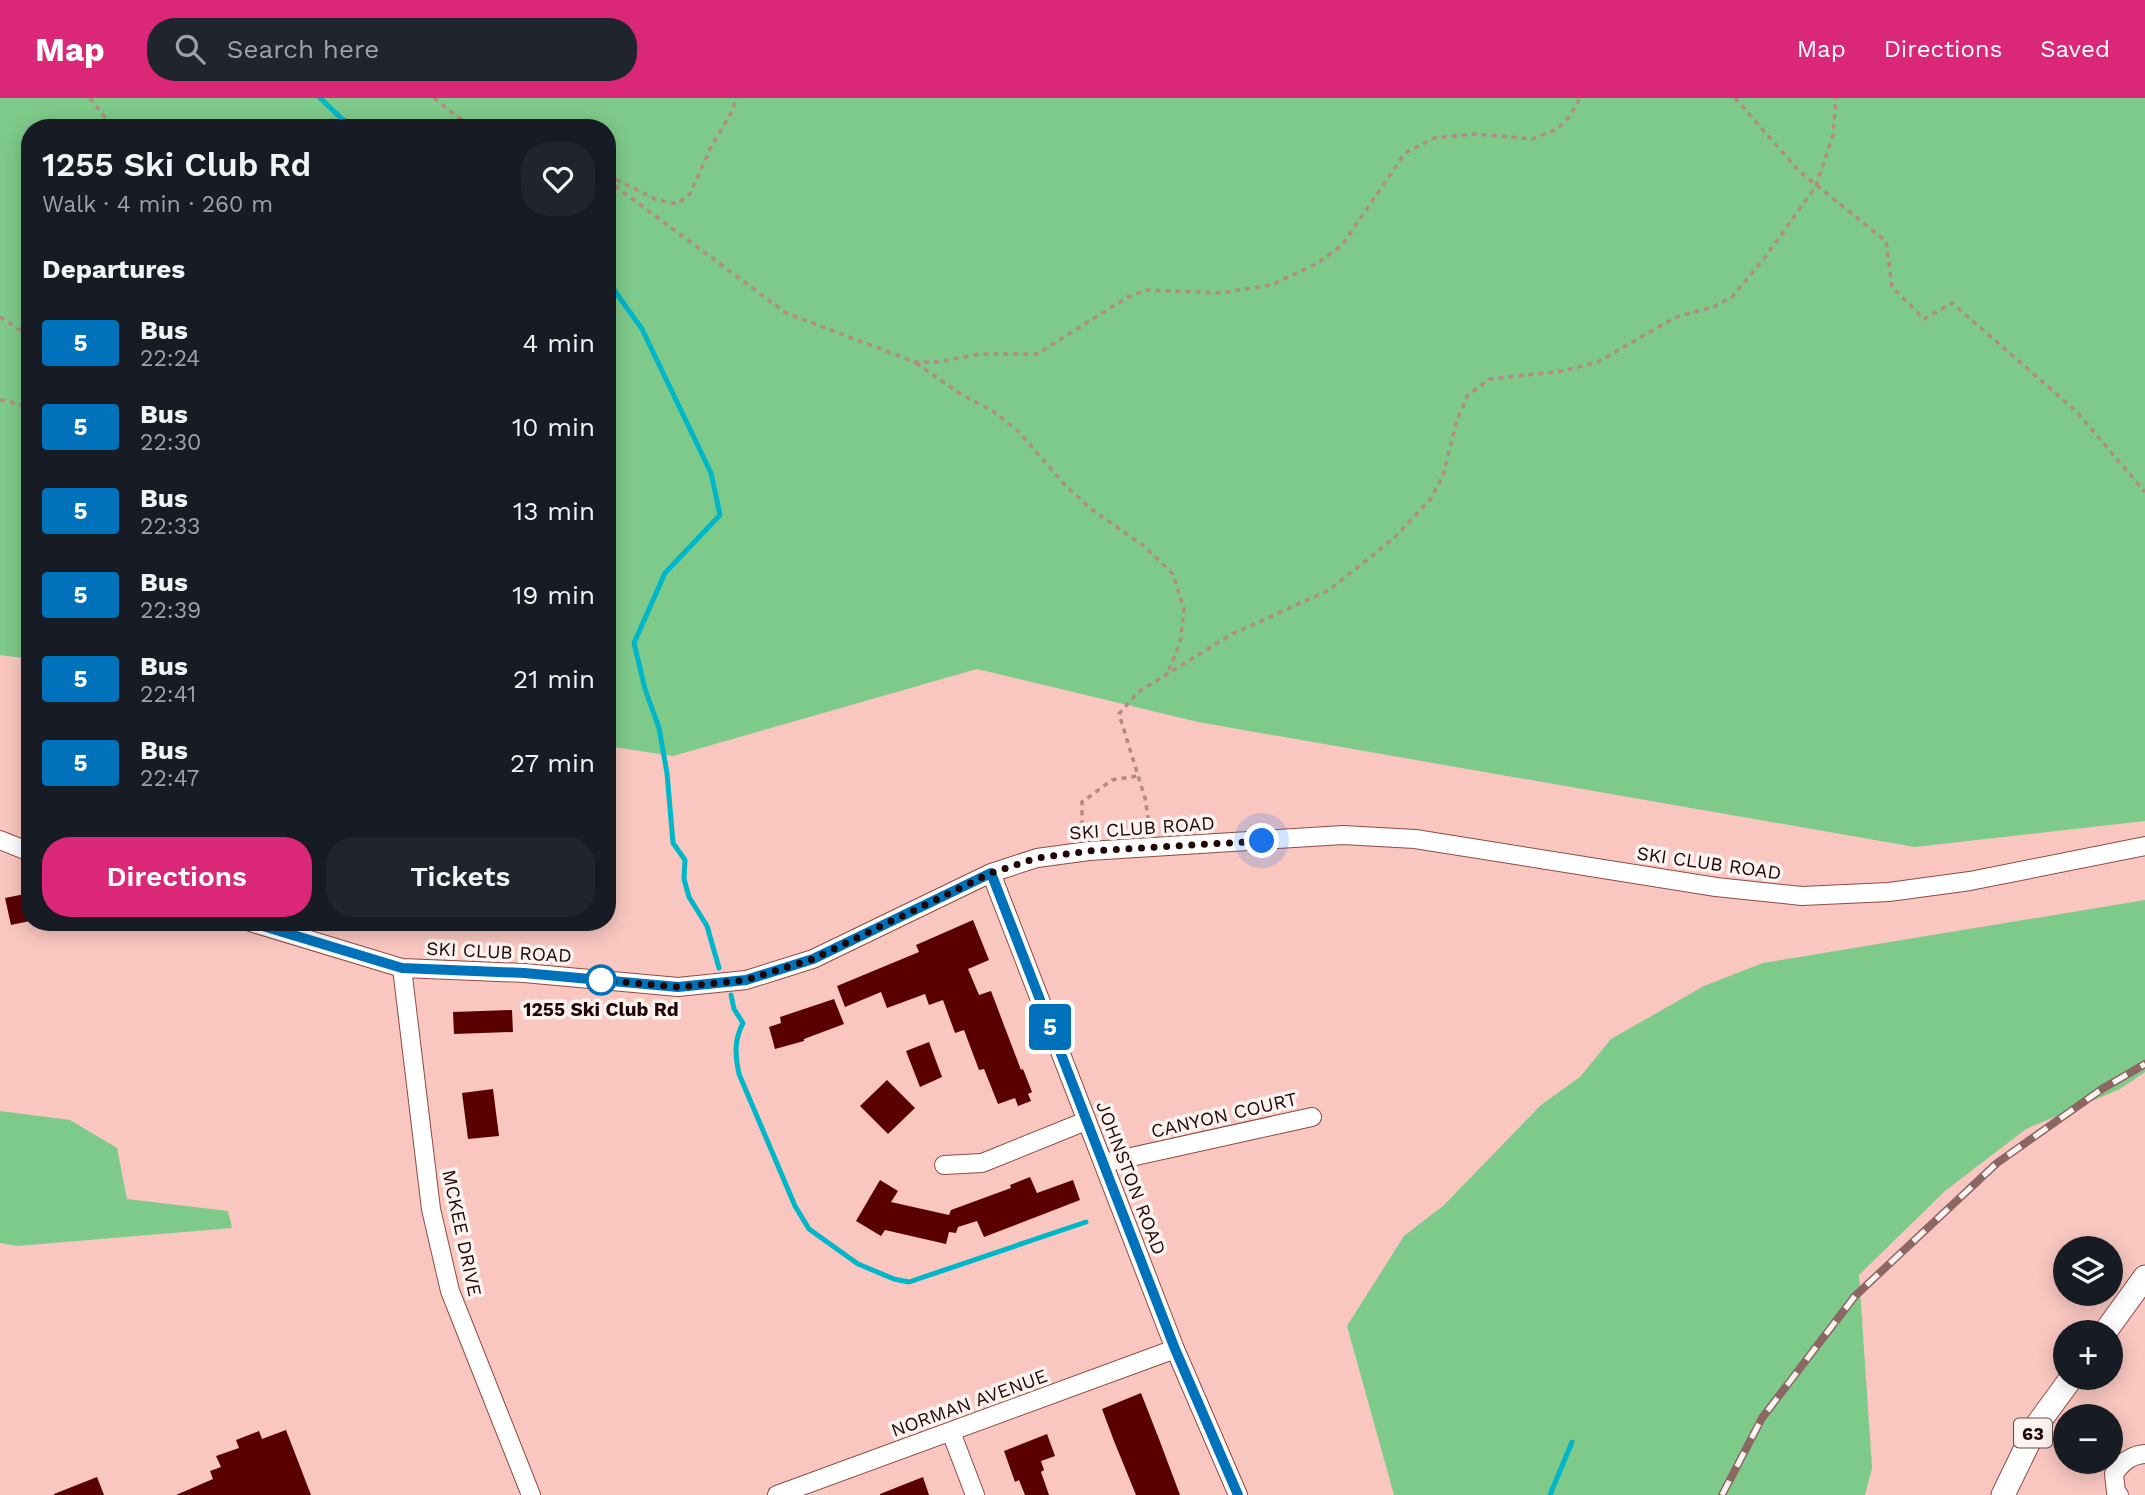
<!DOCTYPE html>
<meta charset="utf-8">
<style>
body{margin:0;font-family:"Work Sans",sans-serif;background:#20242c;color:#f1f3f6;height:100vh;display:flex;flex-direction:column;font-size:26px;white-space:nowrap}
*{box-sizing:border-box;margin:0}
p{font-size:23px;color:#9ea1a6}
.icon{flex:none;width:38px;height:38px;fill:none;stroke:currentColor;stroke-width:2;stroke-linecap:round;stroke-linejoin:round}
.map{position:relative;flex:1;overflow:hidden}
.side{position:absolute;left:21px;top:21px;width:595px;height:812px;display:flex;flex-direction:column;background:#171b24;border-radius:28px;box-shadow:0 4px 18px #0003}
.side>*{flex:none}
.badge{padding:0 14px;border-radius:5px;font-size:24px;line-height:46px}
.fabs{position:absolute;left:2053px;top:1138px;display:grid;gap:14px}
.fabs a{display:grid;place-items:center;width:70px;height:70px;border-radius:50%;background:#171b24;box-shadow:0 4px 18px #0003;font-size:35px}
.you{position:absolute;width:35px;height:35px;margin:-18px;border:5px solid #fff;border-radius:50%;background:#1a73e8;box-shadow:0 0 0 10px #1a73e833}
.map>.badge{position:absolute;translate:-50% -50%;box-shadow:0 0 0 4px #fff}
h2{padding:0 21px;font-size:26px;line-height:63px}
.round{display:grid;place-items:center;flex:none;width:74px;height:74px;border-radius:28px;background:#20242c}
.summary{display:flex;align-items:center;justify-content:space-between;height:119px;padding:0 21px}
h1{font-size:33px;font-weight:600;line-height:52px}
.cta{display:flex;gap:14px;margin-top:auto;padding:14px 21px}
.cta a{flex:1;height:80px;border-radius:28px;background:#db2777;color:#fff;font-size:28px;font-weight:600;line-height:80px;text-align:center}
.cta a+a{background:#20242c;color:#f1f3f6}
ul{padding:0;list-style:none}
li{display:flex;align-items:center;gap:21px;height:84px;padding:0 21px}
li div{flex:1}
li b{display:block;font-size:26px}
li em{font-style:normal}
li .badge{min-width:77px;font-weight:700;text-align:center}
header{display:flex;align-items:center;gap:42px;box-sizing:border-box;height:98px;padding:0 35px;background:#db2777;color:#fff}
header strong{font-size:33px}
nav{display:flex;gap:38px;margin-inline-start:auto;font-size:24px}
.search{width:490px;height:63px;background:#20242c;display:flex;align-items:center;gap:18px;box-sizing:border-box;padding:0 24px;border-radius:28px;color:#9ea1a6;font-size:26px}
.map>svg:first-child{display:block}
.green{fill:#7eca8a}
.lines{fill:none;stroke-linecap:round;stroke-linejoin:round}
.stream{stroke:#00b6c9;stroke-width:5}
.building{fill:#5a0001}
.minor-casing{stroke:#904a41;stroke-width:20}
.major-casing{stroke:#904a41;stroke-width:25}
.path{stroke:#b48a84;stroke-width:3.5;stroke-dasharray:5 5;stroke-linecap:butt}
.minor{stroke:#fff;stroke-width:18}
.major{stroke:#fff;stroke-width:23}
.rail-casing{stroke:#8c6662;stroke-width:8}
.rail{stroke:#fdf4f2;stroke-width:5;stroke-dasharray:16;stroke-linecap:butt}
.line-casing{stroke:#fff;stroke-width:16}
.line{stroke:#0072bc;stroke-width:10}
.walk{stroke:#200604;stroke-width:7;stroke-dasharray:0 12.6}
.stop-dot{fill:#fff;stroke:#0072bc;stroke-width:3.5}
.labels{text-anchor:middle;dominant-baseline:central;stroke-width:7;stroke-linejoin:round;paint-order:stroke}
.shield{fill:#fdf4f2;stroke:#624d4b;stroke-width:2}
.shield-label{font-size:18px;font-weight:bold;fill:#200604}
.street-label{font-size:19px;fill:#200604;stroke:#fdf4f2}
.stop-label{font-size:19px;font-weight:bold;fill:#200604;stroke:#fdf4f2}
</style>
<header>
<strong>Map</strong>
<div class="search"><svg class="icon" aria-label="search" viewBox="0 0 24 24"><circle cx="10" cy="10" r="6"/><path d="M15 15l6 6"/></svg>Search here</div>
<nav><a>Map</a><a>Directions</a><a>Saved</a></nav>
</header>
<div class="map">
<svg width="2145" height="1397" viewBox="0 0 2145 1397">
<rect width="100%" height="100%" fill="#f9c7c0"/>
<!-- green -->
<path class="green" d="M0,0H2145V723L1915,749L1198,624L977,571L673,658L607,648V30H30V561L0,557Z
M2145,802V974L2120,991L2026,1031L1945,1093L1859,1177L1872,1370L1865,1397H1394L1347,1228L1404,1138L1444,1107L1541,1007L1580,979L1611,941L1704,888L1763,865Z
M0,1013L70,1022L117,1050L127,1101L228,1113L232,1130L17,1148L0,1145Z"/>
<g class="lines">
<!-- stream -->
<path class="stream" d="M320,0L341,20L355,30
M607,182L642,231L711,375L720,417L665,475L634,545L645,591L659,630L667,675L673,745L685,762L684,781L689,799L707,828L719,870
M731,897L734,911L743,925C734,942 735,957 739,976L795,1108L809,1131L858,1166L894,1181L909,1184L1086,1124
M1550,1397L1572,1344"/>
</g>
<!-- building -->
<path class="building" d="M30,795V823L11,827L5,800Z
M973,822L989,862L968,871L979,897L991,893L1021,972L1023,971L1032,994L1028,996L1031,1003L1018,1008L1015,1000L998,1006L984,971L979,972L964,932L955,935L943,902L929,907L925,896L887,910L881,894L845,909L837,888L919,854L916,847Z
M834,901L844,926L804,941V943L775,951L769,929L781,925L780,919Z
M512,912L513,934L454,936L453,914Z
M929,944L942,979L920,989L906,953Z
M887,982L915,1010L888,1036L860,1008Z
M493,991L499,1038L468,1041L462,995Z
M1030,1079L1037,1095L1073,1082L1080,1102L984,1139L977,1123L958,1129L956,1135L949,1134L946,1146L885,1132L881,1138L856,1123L880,1082L898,1093L891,1104L949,1117L951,1112L1011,1090L1010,1087Z
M1141,1295L1159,1341L1180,1397H1136L1114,1343L1102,1311Z
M286,1332L311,1397H176L213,1381L210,1373L221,1369L216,1358L239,1350L236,1342L259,1333L262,1341Z
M1047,1336L1055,1358L1041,1363L1044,1372L1041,1374L1049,1397H1025L1019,1382L1015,1384L1004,1353Z
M97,1379L104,1397H54V1396Z
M923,1379L929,1397H880V1396Z"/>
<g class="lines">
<defs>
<path id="minor" d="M0,742L30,754
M991,775L1175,1251L1238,1397
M250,824L402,870L524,875L678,889L746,882L813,861L991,775L1037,760L1089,753L1343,737L1415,741L1716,789L1802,798L1889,794L1970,783L2145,748
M402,870L431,1111L450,1193L531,1397
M1104,1065L1312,1019
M944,1067L982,1065L1086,1023
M951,1334L975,1397
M777,1397L1175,1251
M2119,1397L2116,1394L2114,1376C2122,1364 2131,1357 2145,1356"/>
<path id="major" d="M2105,1234L2145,1179
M2003,1397L2037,1327L2072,1279"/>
</defs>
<!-- minor casing -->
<use href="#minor" class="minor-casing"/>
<!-- major casing -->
<use href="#major" class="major-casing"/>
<!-- path -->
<path class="path" d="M90,0L113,30
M434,0L472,30
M1735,0L1800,74L1886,143L1892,189L1924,221L1952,205L2076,313L2145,394
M607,77L657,102L677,106L690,96L711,49L733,12L736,0
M607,82L786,215L915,264H938L980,256H1037L1128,199L1146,192L1220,195L1271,187L1316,166L1342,147L1405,55L1434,40L1475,36L1532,41L1557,31L1570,18L1580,0
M0,219L30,239
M916,265L962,297L993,313L1019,334L1065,387L1091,411L1144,448L1173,476L1184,512L1180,545L1168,574
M0,302L8,303L30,310
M1150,732L1145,700L1119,616L1138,594L1232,536L1329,492L1393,441L1430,402L1443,378L1457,322L1468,297L1490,281L1563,273L1598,264L1676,219L1713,209L1732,199L1766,158L1816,88L1833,37L1836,0
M1084,737L1082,729V704L1112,682L1137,678"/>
<!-- minor -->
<use href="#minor" class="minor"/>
<!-- major -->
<use href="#major" class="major"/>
<defs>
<path id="rail" d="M1722,1397L1762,1320L1855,1198L1997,1065L2102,991L2145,966"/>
</defs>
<!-- rail casing -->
<use href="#rail" class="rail-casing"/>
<!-- rail -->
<use href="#rail" class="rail"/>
</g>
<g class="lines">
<defs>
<path id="line" d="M250,824L402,870L524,875L678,889L746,882L813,861L991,775L1175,1251L1238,1397"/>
</defs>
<!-- line casing -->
<use href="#line" class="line-casing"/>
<!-- line -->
<use href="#line" class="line"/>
<!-- walk -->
<path class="walk" d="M601,882L678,889L746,882L813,861L991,775L1037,760L1089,753L1262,743"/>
</g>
<!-- markers -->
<circle class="stop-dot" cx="601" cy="882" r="14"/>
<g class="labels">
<!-- shield labels -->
<rect class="shield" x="2014" y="1320.5" width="38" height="29" rx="5"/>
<g class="shield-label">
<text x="2033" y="1335">63</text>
</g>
<!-- street labels -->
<g class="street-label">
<text transform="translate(1142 730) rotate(-4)">SKI CLUB ROAD</text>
<text transform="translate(1709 765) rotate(8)">SKI CLUB ROAD</text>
<text transform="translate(499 854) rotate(3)">SKI CLUB ROAD</text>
<text transform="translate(1224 1017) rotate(-13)">CANYON COURT</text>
<text transform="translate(1131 1080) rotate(69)">JOHNSTON ROAD</text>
<text transform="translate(462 1135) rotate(78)">MCKEE DRIVE</text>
<text transform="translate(969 1305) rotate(-20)">NORMAN AVENUE</text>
</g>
<!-- stop labels -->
<g class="stop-label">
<text x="601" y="911">1255 Ski Club Rd</text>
</g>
</g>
</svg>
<div class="fabs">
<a><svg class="icon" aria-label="layers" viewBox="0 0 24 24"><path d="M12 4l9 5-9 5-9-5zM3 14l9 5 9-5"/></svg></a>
<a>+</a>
<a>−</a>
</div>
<div class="you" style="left:1262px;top:743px"></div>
<b class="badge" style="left:1050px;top:929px;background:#0072bc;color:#fff">5</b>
<section class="side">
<div class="summary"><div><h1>1255 Ski Club Rd</h1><p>Walk · 4 min · 260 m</p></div><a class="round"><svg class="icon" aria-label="heart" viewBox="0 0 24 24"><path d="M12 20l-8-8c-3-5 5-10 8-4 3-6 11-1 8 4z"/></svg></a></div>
<h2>Departures</h2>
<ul>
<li><span class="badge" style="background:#0072bc;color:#fff">5</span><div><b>Bus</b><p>22:24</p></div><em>4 min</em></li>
<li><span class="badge" style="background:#0072bc;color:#fff">5</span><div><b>Bus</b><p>22:30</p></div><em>10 min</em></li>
<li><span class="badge" style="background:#0072bc;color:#fff">5</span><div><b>Bus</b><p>22:33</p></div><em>13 min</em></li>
<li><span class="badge" style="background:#0072bc;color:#fff">5</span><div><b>Bus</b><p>22:39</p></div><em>19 min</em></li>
<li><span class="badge" style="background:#0072bc;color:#fff">5</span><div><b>Bus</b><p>22:41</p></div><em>21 min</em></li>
<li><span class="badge" style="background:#0072bc;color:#fff">5</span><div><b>Bus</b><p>22:47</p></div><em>27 min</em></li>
</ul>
<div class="cta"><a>Directions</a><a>Tickets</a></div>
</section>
</div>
